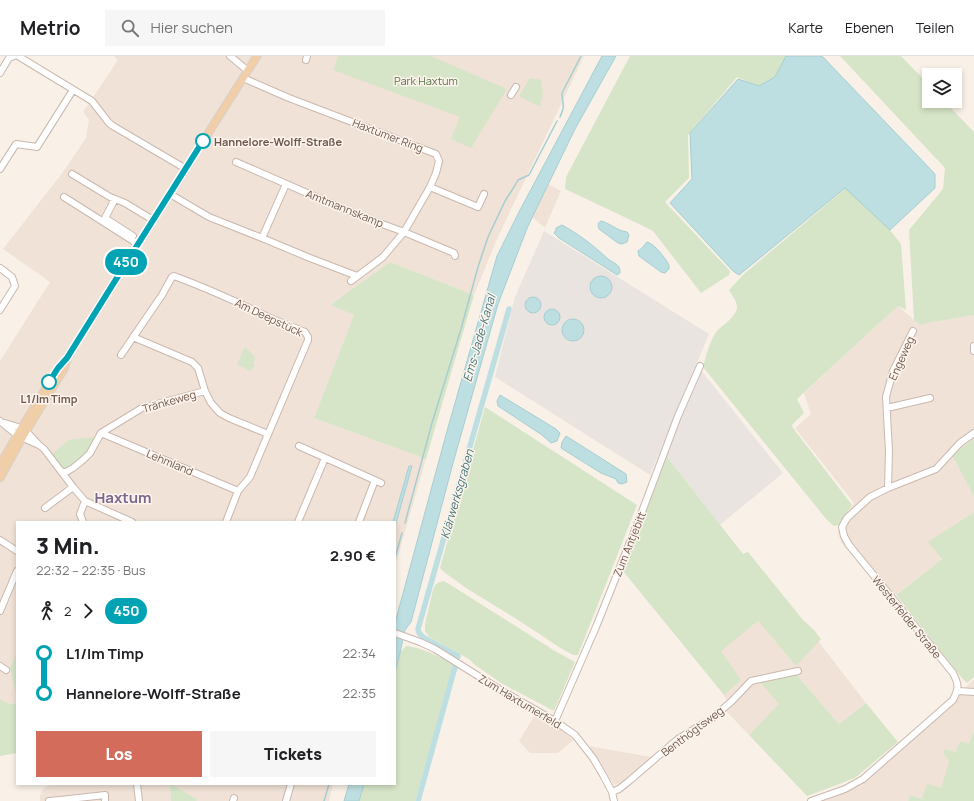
<!DOCTYPE html>
<html lang="de">
<meta charset="utf-8">
<style>
body{margin:0;font-family:Manrope,sans-serif;background:#f6f6f6;color:#202124;height:100vh;display:flex;flex-direction:column;font-size:15px;white-space:nowrap}
*{box-sizing:border-box;margin:0}
p{font-size:13px;color:#757577}
.icon{flex:none;width:22px;height:22px;fill:none;stroke:currentColor;stroke-width:2;stroke-linecap:round;stroke-linejoin:round}
.map{position:relative;flex:1;overflow:hidden}
.drawer{position:absolute;left:16px;top:465px;width:380px;height:264px;display:flex;flex-direction:column;background:#fff;border-radius:0px;box-shadow:0 2px 6px #0003}
.drawer>*{flex:none}
.badge{padding:0 8px;border-radius:13px;font-size:14px;line-height:26px}
.buttons{position:absolute;left:922px;top:12px;display:grid;gap:8px}
.buttons a{display:grid;place-items:center;width:40px;height:40px;border-radius:0px;background:#fff;box-shadow:0 2px 6px #0003;font-size:20px}
.map>.badge{position:absolute;translate:-50% -50%;box-shadow:0 0 0 2px #fff}
.legs{display:flex;align-items:center;gap:6px;height:44px;padding:0 20px;font-size:13px}
.legs p{margin-inline-start:auto}
.overview{display:flex;align-items:center;justify-content:space-between;height:68px;padding:0 20px}
h1{font-size:22px;font-weight:800;line-height:30px}
.primary-button{display:flex;gap:8px;margin-top:auto;padding:8px 20px}
.primary-button a{flex:1;height:46px;border-radius:0px;background:#d46c5c;color:#fff;font-size:16px;font-weight:800;line-height:46px;text-align:center}
.primary-button a+a{background:#f6f6f6;color:#202124}
ul{padding:0 20px;list-style:none}
li{display:flex;align-items:center;gap:14px;height:40px;font-size:15px}
li i{display:grid;place-items:center;width:6px;height:100%;margin:0 5px;background:currentColor}
li i::after{content:'';width:10px;height:10px;margin:-5px;border:3px solid;border-radius:50%;background:#fff}
li p{margin-inline-start:auto}
li:first-child i{background:linear-gradient(#0000 50%,currentColor 0)}
li:last-child i{background:linear-gradient(currentColor 50%,#0000 0)}
header{display:flex;align-items:center;gap:24px;box-sizing:border-box;height:56px;padding:0 20px;background:#fff;border-bottom:1px solid #e0e0e0}
header strong{font-size:19px}
nav{display:flex;gap:22px;margin-inline-start:auto;font-size:14px}
.search{width:280px;height:36px;background:#f6f6f6;display:flex;align-items:center;gap:10px;box-sizing:border-box;padding:0 14px;border-radius:0px;color:#757577;font-size:15px}
.map>svg:first-child{display:block}
.residential{fill:#f0e2d6}
.industrial{fill:#eae4e0}
.green{fill:#d6e5c7}
.water{fill:#bedfe1;stroke:#a6ced1}
.lines{fill:none;stroke-linecap:round;stroke-linejoin:round}
.stream{stroke:#a6ced1;stroke-width:1.5}
.canal{stroke:#bedfe1;stroke-width:5.5}
.minor-casing{stroke:#cab8af;stroke-width:8}
.major-casing{stroke:#d7d0ce;stroke-width:9}
.minor{stroke:#fff;stroke-width:6}
.major{stroke:#f0cea8;stroke-width:7}
.line-1-casing{stroke:#fff;stroke-width:9}
.line-1{stroke:#00a3b4;stroke-width:6}
.stop-1-dot{fill:#fff;stroke:#00a3b4;stroke-width:2}
.labels{text-anchor:middle;dominant-baseline:central;stroke-width:3;stroke-linejoin:round;paint-order:stroke}
.park-label{font-size:11px;fill:#597448;stroke:#fdf5ed}
.street-label{font-size:11px;fill:#70584f;stroke:#fdf5ed}
.stop-label{font-size:11px;font-weight:bold;fill:#70584f;stroke:#fdf5ed;text-anchor:start}
.water-label{font-size:12px;font-style:italic;fill:#48767a;stroke:#fdf5ed}
.district-label{font-size:15px;font-weight:bold;fill:#7c668c;stroke:#fdf5ed}
</style>
<header>
<strong>Metrio</strong>
<div class="search"><svg class="icon" aria-label="search" viewBox="0 0 24 24"><circle cx="10" cy="10" r="6"/><path d="M15 15l6 6"/></svg>Hier suchen</div>
<nav><a>Karte</a><a>Ebenen</a><a>Teilen</a></nav>
</header>
<div class="map">
<svg width="974" height="745" viewBox="0 0 974 745">
<rect width="100%" height="100%" fill="#f9f1e7"/>
<!-- residential -->
<path class="residential" d="M115,0H584L497,183L474,239L390,206L330,249L354,259L314,362L426,403L395,510V466H17V596L10,612L17,643V648L7,647L0,643V305L50,226L3,193L63,116L86,82L89,64L83,56L118,4L115,2Z
M548,128L561,135L545,172L532,161Z
M898,250L920,269L933,266L974,259V383L952,399L974,441V456L929,486L941,504L889,544L841,486L838,477L839,469L845,459L854,447L795,372L811,358L804,337Z
M758,565L796,610L818,585L866,647L839,668L796,618L761,626L780,648L749,679L725,654L727,644L724,639L741,624L720,595Z
M974,623V675L968,688L956,696L945,693L949,705L941,732L922,743L910,739L908,745H822L847,734L957,642L968,629Z
M536,657L555,668L573,684L558,697H530L519,685Z
M589,690L651,701L641,711L623,726L614,729L603,711Z
M51,728H333L329,745H40V741L42,734Z"/>
<!-- industrial -->
<path class="industrial" d="M544,175L709,278L650,419L495,321L515,241Z
M700,313L783,417L720,469L667,401Z"/>
<!-- green -->
<path class="green" d="M338,0H431L507,33L471,92L451,83L460,61L333,14Z
M630,0H786L775,21L758,30L737,21L688,79L689,122L665,146L730,215L729,219L701,237L653,175L639,168L565,133L566,121Z
M840,0H901L929,29V45H944L974,76V259L933,266L920,269L914,264L909,174L943,133L945,112Z
M530,22L541,24L543,38L540,51L519,40Z
M846,132L890,174L901,188L906,254L898,250L797,343L804,357L792,369L793,372L852,449L845,459L839,469L834,470L827,464L703,311C706,300 710,284 717,275C723,269 737,260 737,251C737,245 732,239 729,234L744,218Z
M390,206L474,239L426,403L314,362L354,259L330,249Z
M245,291L255,301L253,307L255,310L250,315L237,308Z
M485,351L637,449L578,599H573L562,593L515,562L466,532L444,516L440,512Z
M95,381L87,394L78,405L64,413L52,398L69,384Z
M974,383V441L952,399Z
M667,401L743,498L748,496L803,564L814,574L821,583L796,610L758,565L721,595L741,624L724,639L623,515Z
M974,456V621L967,627L962,622L896,539L941,504H942L928,486Z
M444,525L457,533L555,595L575,606L554,655L501,627L475,609L470,604L460,598L429,581L425,575V568L433,534C435,528 438,526 444,525Z
M406,590C423,592 438,600 453,608V612L415,745H359L364,728H395V616L400,597Z
M17,596V643L10,612Z
M796,618L839,668L866,647L898,686L856,721L842,727L807,740L749,679L779,648L760,626Z
M0,643L7,647L17,648V697L0,700Z
M974,675V745H908L910,739L922,743L927,728L941,732L949,705L943,696L945,693L956,696L960,685L968,688Z
M170,728L197,743L196,745H171Z"/>
<!-- water -->
<path class="water" d="M602,0H616L575,73L528,170L498,248L453,407L411,566L405,574L400,597L395,616V567L447,375L497,200L520,154Z
M786,0H822L935,118V132L890,174L845,132L739,219L733,215L670,147L692,123L690,77L738,23L759,30L775,21Z
M601,165C610,167 617,175 627,176L629,179L627,186L622,188L618,187L599,173C598,170 597,167 601,165Z
M562,169C580,179 593,189 608,203C612,206 616,207 619,211C620,213 620,214 620,217L617,219L614,217L559,182L554,177L556,174V172Z
M647,186C655,188 665,202 669,209V213L665,217L661,216L639,200L638,195C642,193 644,189 647,186Z
M590 231a11 11 0 1 1 22 0a11 11 0 1 1-22 0Z
M525 249a8 8 0 1 1 16 0a8 8 0 1 1-16 0Z
M544 261a8 8 0 1 1 16 0a8 8 0 1 1-16 0Z
M562 274a11 11 0 1 1 22 0a11 11 0 1 1-22 0Z
M500,339L556,373L560,377L557,385L551,387L542,379L498,350L497,345Z
M566,380L626,418L627,426L622,428L618,427L616,423L601,417L561,392L562,386Z
M409,410H412L395,471V466H393Z
M349,728H364L359,745H344Z"/>
<g class="lines">
<!-- stream -->
<path class="stream" d="M560,61C566,48 562,49 562,37L581,0
M405,467L432,367L461,273L478,211L488,181L505,145L514,131L518,124L529,119L557,65
M395,502L402,477
M324,745L329,728"/>
<!-- canal -->
<path class="canal" d="M457,602L458,600L424,582L419,577L418,573L509,253
M418,745L455,611"/>
<defs>
<path id="minor" d="M18,0L92,45L109,67L113,70L186,113
M230,0L248,15
M306,4L307,0
M0,17L9,2L14,0
M243,22L289,42L436,98L439,105L436,117L430,131L404,176L383,201L351,225
M511,39L516,31
M236,106L355,158L404,176L454,197L455,200
M0,113L16,88L37,91L73,34
M72,118L110,141L125,147L153,164
M430,131L478,151L484,138
M170,138L209,161L262,182L310,202L357,220
M64,141L138,188
M115,143L105,162L133,180
M262,182L286,128
M0,212L12,221L15,230L0,254
M133,281L192,306L198,312L205,335L211,347L220,357L229,362L268,378
M974,290V295
M121,299L162,239L172,221L174,220C204,231 233,244 262,258C276,265 291,270 305,276L308,281V284L250,421L238,435L226,466
M887,352L930,342
M0,365L17,379L39,389L44,393L73,431L85,445L132,466
M5,367L21,372L26,375L38,388
M101,377L238,435
M299,390L381,427
M62,416H66L73,412L83,404L90,397L101,377L142,352L205,335
M888,432L889,395L886,341L893,315L913,275
M45,452L73,431
M83,466L80,458L85,445
M298,466L325,402
M359,466L375,424
M0,484L17,495
M0,555L17,515
M395,577L420,586L435,593L499,633L555,665L575,679L593,702L603,719L612,736L614,745
M0,610L6,614
M958,635L974,636
M555,665L596,571L640,461L678,360L700,310
M137,728L139,745
M612,736L619,733L628,726L678,683L711,663L732,645L751,625L798,615
M49,745L60,744
M61,745L60,744L105,739V745
M233,745L234,742
M286,745L291,728
M811,745L845,733L863,723L953,644C959,632 959,629 953,617L849,489L844,480L842,471L847,462L870,441L888,432L936,413L960,387L974,377"/>
<path id="major" d="M0,409C12,387 25,366 38,345C47,330 56,315 67,302L133,196L257,0
M0,422L22,382L64,313L67,304"/>
</defs>
<!-- minor casing -->
<use href="#minor" class="minor-casing"/>
<!-- major casing -->
<use href="#major" class="major-casing"/>
<!-- minor -->
<use href="#minor" class="minor"/>
<!-- major -->
<use href="#major" class="major"/>
</g>
<g class="lines">
<defs>
<path id="line-1" d="M49,326L58,312L67,302L133,196L203,85"/>
</defs>
<!-- line-1 casing -->
<use href="#line-1" class="line-1-casing"/>
<!-- line-1 -->
<use href="#line-1" class="line-1"/>
</g>
<!-- markers -->
<g class="stop-1-dot">
<circle cx="203" cy="85" r="7"/>
<circle cx="49" cy="326" r="7"/>
</g>
<g class="labels">
<!-- park labels -->
<g class="park-label">
<text x="426" y="24">Park Haxtum</text>
</g>
<!-- street labels -->
<g class="street-label">
<text transform="translate(388 79) rotate(21)">Haxtumer Ring</text>
<text transform="translate(345 152) rotate(22)">Amtmannskamp</text>
<text transform="translate(269 261) rotate(25)">Am Deepstück</text>
<text transform="translate(901 302) rotate(-66)">Engeweg</text>
<text transform="translate(169 345) rotate(-16)">Tränkeweg</text>
<text transform="translate(170 406) rotate(23)">Lehmland</text>
<text transform="translate(629 488) rotate(-68)">Zum Antjebitt</text>
<text transform="translate(907 561) rotate(51)">Westerfelder Straße</text>
<text transform="translate(520 645) rotate(31)">Zum Haxtumerfeld</text>
<text transform="translate(692 675) rotate(-37)">Benthögtsweg</text>
</g>
<!-- stop labels -->
<g class="stop-label">
<text x="214" y="85">Hannelore-Wolff-Straße</text>
<text x="49" y="342" text-anchor="middle">L1/Im Timp</text>
</g>
<!-- water labels -->
<g class="water-label">
<text transform="translate(479 282) rotate(-74)">Ems-Jade-Kanal</text>
<text transform="translate(457 438) rotate(-74)">Klärwerksgraben</text>
</g>
<!-- district labels -->
<g class="district-label">
<text x="123" y="441">Haxtum</text>
</g>
</g>
</svg>
<div class="buttons">
<a><svg class="icon" aria-label="layers" viewBox="0 0 24 24"><path d="M12 4l9 5-9 5-9-5zM3 14l9 5 9-5"/></svg></a>
</div>
<b class="badge" style="left:126px;top:206px;background:#00a3b4;color:#fff">450</b>
<section class="drawer">
<div class="overview"><div><h1>3 Min.</h1><p>22:32 – 22:35 · Bus</p></div><b>2.90 €</b></div>
<div class="legs"><svg class="icon" aria-label="walk" viewBox="0 0 24 24"><circle cx="13" cy="4" r="2"/><path d="M13 8l-2 6 4 7M11 14l-3 7M7 12l3-4h3l4 4"/></svg>2<svg class="icon" aria-label="forward" viewBox="0 0 24 24"><path d="M9 5l7 7-7 7"/></svg><b class="badge" style="background:#00a3b4;color:#fff">450</b></div>
<ul>
<li><i style="color:#00a3b4"></i><b>L1/Im Timp</b><p>22:34</p></li>
<li><i style="color:#00a3b4"></i><b>Hannelore-Wolff-Straße</b><p>22:35</p></li>
</ul>
<div class="primary-button"><a>Los</a><a>Tickets</a></div>
</section>
</div>
